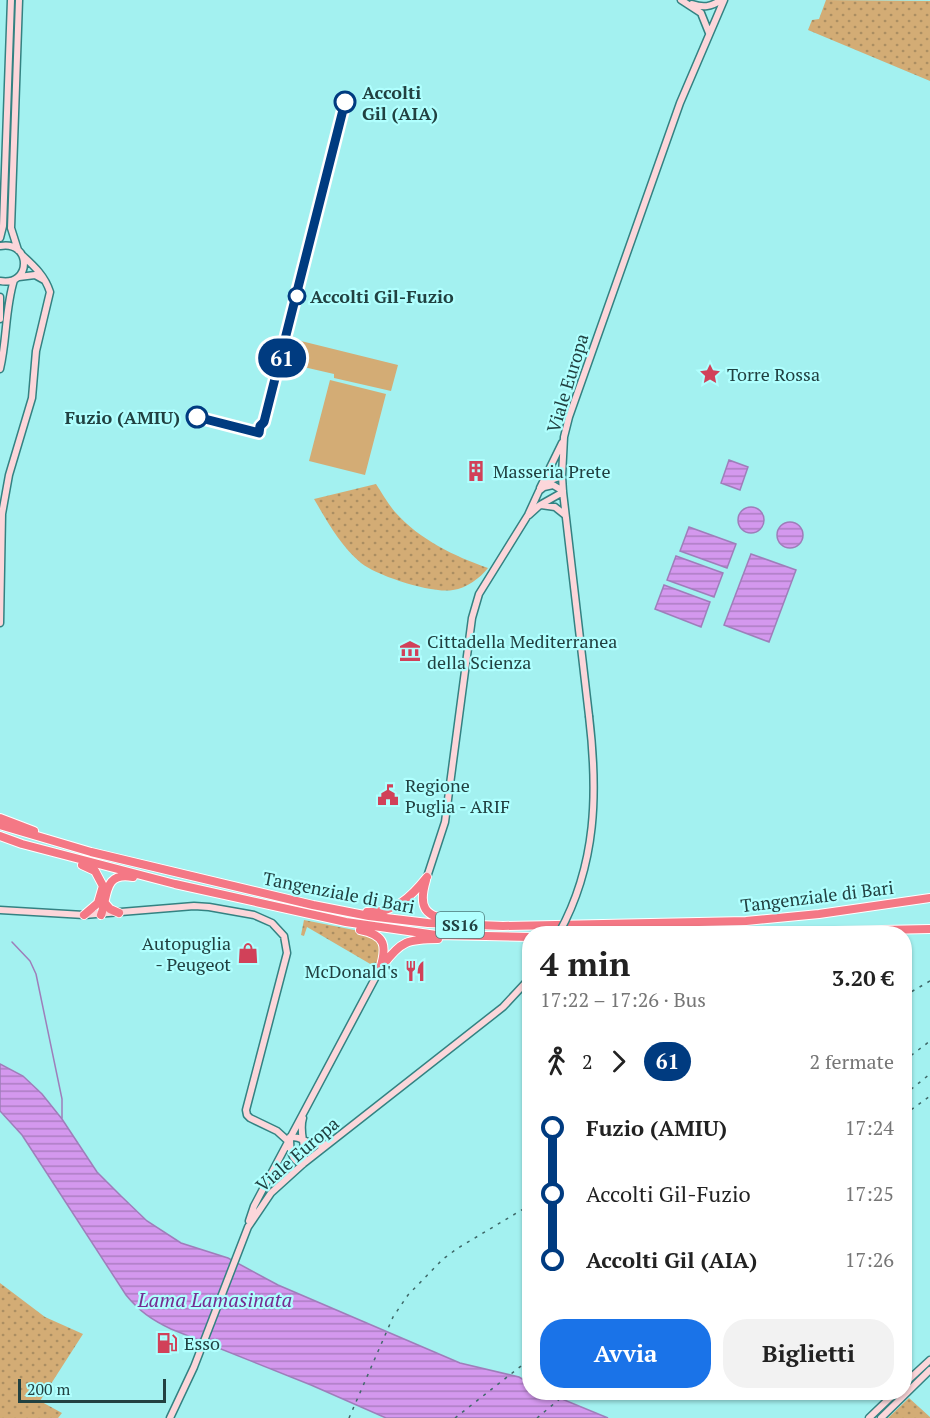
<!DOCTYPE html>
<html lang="it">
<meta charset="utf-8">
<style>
body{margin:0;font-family:"PT Serif",serif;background:#f2f2f2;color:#222;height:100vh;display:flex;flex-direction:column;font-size:22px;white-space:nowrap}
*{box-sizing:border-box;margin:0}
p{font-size:20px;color:#767676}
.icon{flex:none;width:33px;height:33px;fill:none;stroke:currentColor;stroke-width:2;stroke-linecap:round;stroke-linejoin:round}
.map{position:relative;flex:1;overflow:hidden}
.details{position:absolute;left:522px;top:926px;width:390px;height:474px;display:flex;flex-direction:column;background:#fff;border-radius:24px;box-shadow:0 2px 4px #0004}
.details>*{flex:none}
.badge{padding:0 12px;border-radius:20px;font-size:21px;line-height:39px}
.scale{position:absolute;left:18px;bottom:15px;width:148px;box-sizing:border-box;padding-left:6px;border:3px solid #214141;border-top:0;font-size:16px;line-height:21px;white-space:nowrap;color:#214141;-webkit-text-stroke:4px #b0fffe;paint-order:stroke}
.map>.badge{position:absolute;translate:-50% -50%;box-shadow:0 0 0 3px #fff}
.legs{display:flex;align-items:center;gap:9px;height:66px;padding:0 18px;font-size:20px}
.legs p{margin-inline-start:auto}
.overview{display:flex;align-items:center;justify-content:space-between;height:102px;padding:0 18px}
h1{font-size:33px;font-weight:700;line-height:45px}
.action{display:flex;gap:12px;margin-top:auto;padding:12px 18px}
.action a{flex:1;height:69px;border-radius:24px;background:#1a73e8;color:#fff;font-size:24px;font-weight:700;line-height:69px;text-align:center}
.action a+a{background:#f2f2f2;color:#222}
ul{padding:0 18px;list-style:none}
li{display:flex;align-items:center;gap:21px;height:66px;font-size:22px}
li i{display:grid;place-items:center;width:9px;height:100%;margin:0 8px;background:currentColor}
li i::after{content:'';width:15px;height:15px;margin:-8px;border:4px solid;border-radius:50%;background:#fff}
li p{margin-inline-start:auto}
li:first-child i{background:linear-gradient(#0000 50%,currentColor 0)}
li:last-child i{background:linear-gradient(currentColor 50%,#0000 0)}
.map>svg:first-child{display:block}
.grass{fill:url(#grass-dots)}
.park{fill:#d3ac75}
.water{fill:url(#water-rules);stroke:#9e7eba;stroke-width:1.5}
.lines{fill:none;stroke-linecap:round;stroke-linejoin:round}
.stream{stroke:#9e7eba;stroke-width:1.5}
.secondary-casing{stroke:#338282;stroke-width:9}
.highway-casing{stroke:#fff;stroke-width:10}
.secondary{stroke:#fcd6da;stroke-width:6}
.highway{stroke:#f47885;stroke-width:8}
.rail{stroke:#3e6868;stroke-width:1.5;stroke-dasharray:3 6;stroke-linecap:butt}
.secondary-bridge-casing{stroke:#338282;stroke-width:9;stroke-linecap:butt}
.secondary-bridge{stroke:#fcd6da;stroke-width:6}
.line-1-casing{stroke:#fff;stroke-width:14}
.line-1{stroke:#003b80;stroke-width:9}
.stop-1-dot{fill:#fff;stroke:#003b80;stroke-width:3}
.labels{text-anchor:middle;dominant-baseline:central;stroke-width:4.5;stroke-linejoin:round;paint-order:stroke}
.shield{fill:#b0fffe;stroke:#4c7a7a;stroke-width:1.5}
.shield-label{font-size:16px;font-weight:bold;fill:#214141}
.stop-label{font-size:18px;font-weight:bold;fill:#214141;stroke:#b0fffe;text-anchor:start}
.poi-label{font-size:18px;fill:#214141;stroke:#b0fffe;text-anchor:start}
.street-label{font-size:18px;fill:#214141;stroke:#b0fffe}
.water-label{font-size:20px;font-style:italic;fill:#752d90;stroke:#b0fffe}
</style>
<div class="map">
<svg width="930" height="1418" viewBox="0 0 930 1418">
<defs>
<pattern id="grass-dots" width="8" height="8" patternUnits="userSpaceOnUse" patternTransform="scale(1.5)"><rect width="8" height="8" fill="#d3ac75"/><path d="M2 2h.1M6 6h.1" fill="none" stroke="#ab8e62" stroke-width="1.8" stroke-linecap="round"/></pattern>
<pattern id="water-rules" width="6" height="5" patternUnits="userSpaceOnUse" patternTransform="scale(1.5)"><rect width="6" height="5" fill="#d498ee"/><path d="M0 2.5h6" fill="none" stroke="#ac7ec2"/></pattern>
</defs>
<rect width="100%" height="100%" fill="#a3f1f0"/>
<!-- grass -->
<path class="grass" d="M826,0L930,1V81L808,30L812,20L819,19Z
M376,484C382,493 388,504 395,512C420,540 454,556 488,568C480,578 467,588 453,590C433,594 377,576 361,563C340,545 328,523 314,499Z
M304,920L369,933L380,943L381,958L374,972L370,971L372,965L307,927L304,936L301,935Z
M0,1283L45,1317L83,1334L40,1401L62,1413L58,1418H0Z
M909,1398L930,1417V1418H888Z"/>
<!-- park -->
<path class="park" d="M301,341L398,365L391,391L334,378V374L295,365Z
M330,380L386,394L365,475L309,461Z"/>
<!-- water -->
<path class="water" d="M729,460L748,467L740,490L721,483Z
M738 520a13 13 0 1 1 26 0a13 13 0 1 1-26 0Z
M777 535a13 13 0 1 1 26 0a13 13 0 1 1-26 0Z
M689,527L736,544L727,568L680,551Z
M751,554L796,570L769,642L724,625Z
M676,556L723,573L714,597L667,580Z
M664,585L710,602L701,627L655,609Z
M0,1064L23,1076L42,1094L62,1119L97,1172L121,1196L147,1221L181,1243L228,1258L278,1285L460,1363L519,1377L529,1383L530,1392H545L608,1418H386L311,1385L171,1329C152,1320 139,1311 126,1295L22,1135L0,1111Z"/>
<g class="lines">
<!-- stream -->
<path class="stream" d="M12,942L30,961L36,974L62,1099V1118"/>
<defs>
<path id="secondary" d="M681,0L701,13L709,33
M692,4C703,8 711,7 721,0
M0,238L3,226L11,0
M0,246C32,240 32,287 0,281
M18,250L11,228L19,0
M19,277L35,275L44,280
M0,297V319
M0,369C7,340 5,309 14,280
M543,483L562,476
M540,488L562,443
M541,505L555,507L565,515
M529,515L540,505L563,492
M0,623L2,514L9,475L32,398L36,351L50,292C45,276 34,266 22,255
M589,716L563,492L562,476L564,437L569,417L680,103L724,0
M427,877L445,822L472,618L479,594L528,515L539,491L544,487L553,485L563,491
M0,910L84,915L194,906L209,907L254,915L272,923L284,936L287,953L246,1110L247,1115L250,1118L277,1131L288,1141
M303,1118C298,1133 308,1148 303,1164
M303,1164C290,1161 290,1148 290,1137C306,1136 306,1148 328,1144
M249,1221L254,1206L380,969
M904,1384L930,1360
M170,1418L194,1367L248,1227L271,1193L303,1164L503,1007L530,978
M869,1418L896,1392
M881,1418L930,1370"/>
<path id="highway" d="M0,818L34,831
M0,825L91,852L313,905L369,916L428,923L503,926L746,921L819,914L930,898
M0,836L22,844L175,884L346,922L436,935L530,937
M82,865L95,871L103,886L98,903L84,915
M426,880C418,907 424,917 452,920
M105,903L110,909L119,913
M367,912C395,913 411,897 427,877
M101,915C108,897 103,871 133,877
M360,930C386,935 387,946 380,969
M740,933L930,929
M383,965C401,941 408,939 438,939"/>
</defs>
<!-- secondary casing -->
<use href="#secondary" class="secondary-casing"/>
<!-- highway casing -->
<use href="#highway" class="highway-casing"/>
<!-- secondary -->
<use href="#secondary" class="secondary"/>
<!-- highway -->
<use href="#highway" class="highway"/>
<!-- rail -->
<path class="rail" d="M904,996L930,981
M904,1061L930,1041
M904,1095L930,1074
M904,1115L930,1096
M349,1418L393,1317L408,1295L443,1259L458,1248L530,1205
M455,1418L530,1359
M537,1418L568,1392"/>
<defs>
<path id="secondary-bridge" d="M559,933C597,864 598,792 589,716"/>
</defs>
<!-- secondary-bridge casing -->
<use href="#secondary-bridge" class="secondary-bridge-casing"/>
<!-- secondary-bridge -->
<use href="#secondary-bridge" class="secondary-bridge"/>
</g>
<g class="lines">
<defs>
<path id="line-1" d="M197,417L259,433L260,426L264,422L345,102"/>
</defs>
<!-- line-1 casing -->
<use href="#line-1" class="line-1-casing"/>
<!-- line-1 -->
<use href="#line-1" class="line-1"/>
</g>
<!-- icons -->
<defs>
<symbol id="sight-bare" viewBox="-9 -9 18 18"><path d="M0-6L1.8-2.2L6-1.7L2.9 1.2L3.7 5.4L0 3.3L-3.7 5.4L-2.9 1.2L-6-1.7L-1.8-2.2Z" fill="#d14159" stroke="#b0fffe" stroke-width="2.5" paint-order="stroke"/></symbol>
<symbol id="building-bare" viewBox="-9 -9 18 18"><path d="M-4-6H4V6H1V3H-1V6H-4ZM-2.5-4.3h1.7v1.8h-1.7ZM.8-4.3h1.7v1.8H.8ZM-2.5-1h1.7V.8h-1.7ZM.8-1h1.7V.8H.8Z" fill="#d14159" stroke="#b0fffe" stroke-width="2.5" paint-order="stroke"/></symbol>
<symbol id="museum-bare" viewBox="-9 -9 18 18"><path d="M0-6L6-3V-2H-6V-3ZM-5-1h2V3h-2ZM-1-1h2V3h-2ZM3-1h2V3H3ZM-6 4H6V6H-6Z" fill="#d14159" stroke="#b0fffe" stroke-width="2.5" paint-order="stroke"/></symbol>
<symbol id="civic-bare" viewBox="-9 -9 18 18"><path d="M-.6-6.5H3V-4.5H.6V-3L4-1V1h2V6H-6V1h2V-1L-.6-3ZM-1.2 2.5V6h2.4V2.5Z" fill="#d14159" stroke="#b0fffe" stroke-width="2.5" paint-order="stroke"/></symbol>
<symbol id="shop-bare" viewBox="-9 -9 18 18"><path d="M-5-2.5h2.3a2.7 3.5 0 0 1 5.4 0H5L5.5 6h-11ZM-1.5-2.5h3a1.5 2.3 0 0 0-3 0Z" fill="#d14159" stroke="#b0fffe" stroke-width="2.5" paint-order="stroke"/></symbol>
<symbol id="restaurant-bare" viewBox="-9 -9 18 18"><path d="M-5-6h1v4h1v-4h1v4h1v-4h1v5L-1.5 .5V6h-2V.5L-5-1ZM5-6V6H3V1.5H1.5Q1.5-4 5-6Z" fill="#d14159" stroke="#b0fffe" stroke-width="2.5" paint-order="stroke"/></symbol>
<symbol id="fuel-bare" viewBox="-9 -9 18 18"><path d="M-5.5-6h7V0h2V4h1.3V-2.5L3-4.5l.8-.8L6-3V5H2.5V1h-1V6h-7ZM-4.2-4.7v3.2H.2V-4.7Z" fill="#d14159" stroke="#b0fffe" stroke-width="2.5" paint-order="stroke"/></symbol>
</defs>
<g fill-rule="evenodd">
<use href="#sight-bare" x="695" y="359" width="30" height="30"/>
<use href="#building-bare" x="461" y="456" width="30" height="30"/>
<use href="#museum-bare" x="395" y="636" width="30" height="30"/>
<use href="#civic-bare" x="373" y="780" width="30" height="30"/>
<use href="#shop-bare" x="233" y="938" width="30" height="30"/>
<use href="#restaurant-bare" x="400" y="956" width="30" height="30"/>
<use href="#fuel-bare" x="152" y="1328" width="30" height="30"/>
</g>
<!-- markers -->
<g class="stop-1-dot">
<circle cx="345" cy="102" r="10"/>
<circle cx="297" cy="296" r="8"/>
<circle cx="197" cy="417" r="10"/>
</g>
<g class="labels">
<!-- shield labels -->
<rect class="shield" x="436" y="912" width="48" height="26" rx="4.5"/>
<g class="shield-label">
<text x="460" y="925">SS16</text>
</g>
<!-- stop labels -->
<g class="stop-label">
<text x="362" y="92">Accolti<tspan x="362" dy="21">Gil (AIA)</tspan></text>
<text x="310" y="296">Accolti Gil-Fuzio</text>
<text x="180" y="417" text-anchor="end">Fuzio (AMIU)</text>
</g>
<!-- poi labels -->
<g class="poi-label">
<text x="727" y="374">Torre Rossa</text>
<text x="493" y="471">Masseria Prete</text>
<text x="427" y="641">Cittadella Mediterranea<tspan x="427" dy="21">della Scienza</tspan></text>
<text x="405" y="785">Regione<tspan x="405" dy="21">Puglia - ARIF</tspan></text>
<text x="231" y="943" text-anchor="end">Autopuglia<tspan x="231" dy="21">- Peugeot</tspan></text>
<text x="398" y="971" text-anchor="end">McDonald's</text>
<text x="184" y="1343">Esso</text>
</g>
<!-- street labels -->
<g class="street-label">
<text transform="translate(567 383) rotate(-73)">Viale Europa</text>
<text transform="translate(339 892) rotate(11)">Tangenziale di Bari</text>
<text transform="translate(817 896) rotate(-7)">Tangenziale di Bari</text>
<text transform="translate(297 1154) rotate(-41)">Viale Europa</text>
</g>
<!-- water labels -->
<g class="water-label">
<text x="215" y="1299">Lama Lamasinata</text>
</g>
</g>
</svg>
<div class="scale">200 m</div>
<b class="badge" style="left:282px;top:358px;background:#003b80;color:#fff">61</b>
<section class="details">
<div class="overview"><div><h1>4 min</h1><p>17:22 – 17:26 · Bus</p></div><b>3.20 €</b></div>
<div class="legs"><svg class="icon" aria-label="walk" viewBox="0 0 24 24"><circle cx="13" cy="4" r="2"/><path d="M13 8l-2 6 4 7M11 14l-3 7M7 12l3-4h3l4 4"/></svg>2<svg class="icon" aria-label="forward" viewBox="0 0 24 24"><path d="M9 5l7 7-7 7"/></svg><b class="badge" style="background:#003b80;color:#fff">61</b><p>2 fermate</p></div>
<ul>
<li><i style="color:#003b80"></i><b>Fuzio (AMIU)</b><p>17:24</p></li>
<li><i style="color:#003b80"></i><span>Accolti Gil-Fuzio</span><p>17:25</p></li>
<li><i style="color:#003b80"></i><b>Accolti Gil (AIA)</b><p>17:26</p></li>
</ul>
<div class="action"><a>Avvia</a><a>Biglietti</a></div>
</section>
</div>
